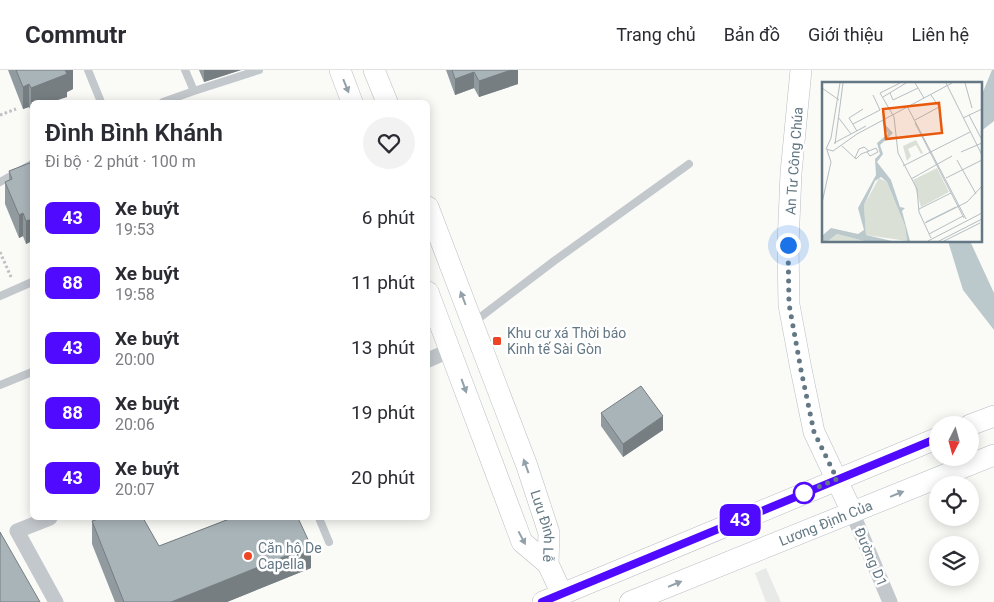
<!DOCTYPE html>
<html lang="vi">
<meta charset="utf-8">
<style>
body{margin:0;font-family:Roboto,sans-serif;background:#f2f2f3;color:#2b2b33;height:100vh;display:flex;flex-direction:column;font-size:19px;white-space:nowrap}
*{box-sizing:border-box;margin:0}
p{font-size:16px;color:#7c7c81}
.icon{flex:none;width:28px;height:28px;fill:none;stroke:currentColor;stroke-width:2;stroke-linecap:round;stroke-linejoin:round}
.map{position:relative;flex:1;overflow:hidden}
.drawer{position:absolute;left:30px;top:30px;width:400px;height:420px;display:flex;flex-direction:column;background:#fff;border-radius:8px;box-shadow:0 2px 12px #0003}
.drawer>*{flex:none}
.badge{padding:0 10px;border-radius:8px;font-size:18px;line-height:32px}
.needle{width:32px;rotate:186deg}
.tools{position:absolute;left:929px;top:346px;display:grid;gap:10px}
.tools a{display:grid;place-items:center;width:50px;height:50px;border-radius:50%;background:#fff;box-shadow:0 2px 12px #0003;font-size:25px}
.you{position:absolute;width:25px;height:25px;margin:-12px;border:4px solid #fff;border-radius:50%;background:#1a73e8;box-shadow:0 0 0 8px #1a73e833}
.map>.badge{position:absolute;translate:-50% -50%;box-shadow:0 0 0 2px #fff}
.round{display:grid;place-items:center;flex:none;width:52px;height:52px;border-radius:26px;background:#f2f2f3}
.headline{display:flex;align-items:center;justify-content:space-between;height:85px;padding:0 15px}
h1{font-size:24px;font-weight:600;line-height:38px}
ul{padding:0;list-style:none}
li{display:flex;align-items:center;gap:15px;height:65px;padding:0 15px}
li div{flex:1}
li b{display:block;font-size:19px}
li em{font-style:normal}
li .badge{min-width:55px;font-weight:700;text-align:center}
header{display:flex;align-items:center;gap:30px;box-sizing:border-box;height:70px;padding:0 25px;background:#fff;border-bottom:1px solid #e1e1e2}
header strong{font-size:24px}
nav{display:flex;gap:28px;margin-inline-start:auto;font-size:18px}
.map>svg:first-child{display:block}
.built{fill:#e8eae8}
.water{fill:#bbc9cc}
.lines{fill:none;stroke-linecap:round;stroke-linejoin:round}
.secondary-casing{stroke:#b7bec2;stroke-width:22}
.path{stroke:#bdc1c3;stroke-width:3;stroke-dasharray:2.5 2.5;stroke-linecap:butt}
.lane{stroke:#c3c8cc;stroke-width:8}
.street{stroke:#c3c8cc;stroke-width:15}
.secondary{stroke:#fff;stroke-width:21}
.wall{fill:#919b9f}
.shaded-wall{fill:#767e82}
.building{fill:#a9b4b9;stroke:#767e82}
.oneway{fill:#92a0a9}
.line-casing{stroke:#fff;stroke-width:11}
.line{stroke:#4f0aff;stroke-width:8}
.walk{stroke:#637884;stroke-width:5;stroke-dasharray:0 9}
.poi-dot{fill:#ef4423;stroke:#fff;stroke-width:2}
.stop-dot{fill:#fff;stroke:#4f0aff;stroke-width:2.5}
.labels{text-anchor:middle;dominant-baseline:central;stroke-width:5;stroke-linejoin:round;paint-order:stroke}
.street-label{font-size:14px;fill:#637884;stroke:#fff}
.poi-label{font-size:14px;fill:#637884;stroke:#fff;text-anchor:start}
.inset-road{fill:none;stroke:#b5bec2;stroke-width:1}
.view{fill:#e8590c;fill-opacity:0.15;stroke:#e8590c;stroke-width:2.5}
.inset-edge{fill:none;stroke:#637884;stroke-width:2.5}
</style>
<header>
<strong>Commutr</strong>
<nav><a>Trang chủ</a><a>Bản đồ</a><a>Giới thiệu</a><a>Liên hệ</a></nav>
</header>
<div class="map">
<svg width="994" height="532" viewBox="0 0 994 532">
<rect width="100%" height="100%" fill="#fafaf7"/>
<!-- built -->
<path class="built" d="M766,498L781,532H766L755,503Z"/>
<!-- water -->
<path class="water" d="M992,0H994V51L980,62V29Z
M948,171H970L994,223V260L963,220Z"/>
<g class="lines">
<defs>
<g id="secondary">
<path d="M340,0L352,32"/>
<path d="M374,0L387,32"/>
<path d="M801,0L791,103L788,175L789,235L801,299L814,362L852,442"/>
<path id="s1" d="M428,137L527,396L549,463L548,494L562,524"/>
<path d="M428,222L522,472L548,494"/>
<path d="M970,355L994,346"/>
<path d="M543,532L938,368"/>
<path id="s2" d="M630,532L994,385"/>
</g>
</defs>
<!-- secondary casing -->
<use href="#secondary" class="secondary-casing"/>
<!-- path -->
<path class="path" d="M0,45L16,39
M0,182L11,207"/>
<!-- lane -->
<path class="lane" d="M88,0L101,32
M185,0L194,21
M163,32L194,21L259,0
M0,112L32,94
M0,226L32,212
M474,252L554,191L689,94
M0,315L32,302
M319,448L329,472"/>
<!-- street -->
<path class="street" d="M428,290L451,280
M852,442L890,532
M50,448L17,461L56,532"/>
<!-- secondary -->
<use href="#secondary" class="secondary"/>
</g>
<!-- wall -->
<path class="wall" d="M8,0H73V19L67,22V27L32,32V40L31,41L29,37L23,39Z
M199,0H241L204,12Z
M446,0H518V14L479,27L474,18L455,25Z
M32,92V171L26,174L23,166L19,168L5,134V112L9,110V101Z
M601,343L663,360L623,387L601,356Z
M228,448H298L311,498L227,532H115L92,474V451L159,476L228,449Z"/>
<!-- shaded-wall -->
<path class="shaded-wall" d="M65,0H73V19L67,22V27L52,32H32V40L31,41V18Z
M204,0H241L204,12Z
M511,0H518V14L479,27V11Z
M474,2V18L455,25V9Z
M29,14V37L23,39V17Z
M23,143V166L19,168V145Z
M32,149V171L26,174V151Z
M663,346V360L623,387V374Z
M311,476V498L227,532H171Z"/>
<!-- building -->
<path class="building" d="M16,0H65L67,4L31,18L29,14L23,17Z
M452,0H511L479,11L474,2L455,9Z
M32,92V149L26,151L23,143L19,145L5,112L12,109L9,101Z
M641,316L663,346L623,374L601,343Z
M102,448H143L159,476L232,448H298L311,476L171,532H124L92,451Z
M0,462L40,532H0Z"/>
<!-- one-way arrows -->
<defs><path id="oneway-solid" d="M-6-.8H1V-3.2L6.5 0L1 3.2V.8H-6Z" transform="scale(1.25)"/></defs>
<g class="oneway">
<use href="#oneway-solid" transform="translate(346 16) rotate(68)"/>
<use href="#oneway-solid" transform="translate(463 228) rotate(-111)"/>
<use href="#oneway-solid" transform="translate(464 316) rotate(70)"/>
<use href="#oneway-solid" transform="translate(526 396) rotate(-110)"/>
<use href="#oneway-solid" transform="translate(897 424) rotate(-22)"/>
<use href="#oneway-solid" transform="translate(522 468) rotate(62)"/>
<use href="#oneway-solid" transform="translate(675 514) rotate(-22)"/>
</g>
<g class="lines">
<defs>
<path id="line" d="M542,532L938,368"/>
</defs>
<!-- line casing -->
<use href="#line" class="line-casing"/>
<!-- line -->
<use href="#line" class="line"/>
<!-- walk -->
<path class="walk" d="M788,175L789,234L801,300L814,362L837,409L802,424L804,423"/>
</g>
<!-- markers -->
<g class="poi-dot">
<rect x="492" y="266" width="10" height="10" rx="2.5"/>
<circle cx="248" cy="486" r="5"/>
</g>
<circle class="stop-dot" cx="804" cy="423" r="10"/>
<g class="labels">
<!-- street labels -->
<g class="street-label">
<text transform="translate(794 91) rotate(-86)">An Tư Công Chúa</text>
<text stroke="none"><textPath href="#s1" startOffset="340">Lưu Đình Lễ</textPath></text>
<text stroke="none"><textPath href="#s2" startOffset="211">Lương Định Của</textPath></text>
<text transform="translate(871 487) rotate(67)">Đường D1</text>
</g>
<!-- poi labels -->
<g class="poi-label">
<text x="507" y="263">Khu cư xá Thời báo<tspan x="507" dy="16">Kinh tế Sài Gòn</tspan></text>
<text x="258" y="478">Căn hộ De<tspan x="258" dy="16">Capella</tspan></text>
</g>
</g>
<!-- overview -->
<g transform="translate(822 12)">
<rect width="160" height="160" fill="#fafaf7"/>
<path d="M94,58L101,71L99,72L94,63L86,67L89,74L85,79L81,64ZM115,86L127,110L99,125L91,98ZM57,96L65,100L83,144L85,159L44,153L42,123ZM15,152L19,153L42,159H6Z" fill="#dae0d6"/>
<path d="M60,39L71,51L58,63L61,72L55,80L69,98L78,125L83,126L80,129L88,159H85L83,144L65,100L59,95L53,99L42,123L44,153L70,159H42L15,152L6,159H0L1,153L9,146L36,152L42,148L36,126L54,93L53,77L58,72L55,61L66,52Z" fill="#bbc9cc"/>
<path class="inset-road" d="M78,1L58,11L72,35L76,71L95,107L97,130L109,156M93,1L102,16M124,1L160,73M143,1L150,26M0,6L17,18M68,11L71,18L96,6M61,15L84,1M85,24L144,137M147,33L160,58M16,35L29,52M141,36L160,27M93,38L117,25L109,13M93,41L142,136M31,42L58,28L51,13M35,49L27,36L41,27M12,61L44,44M13,62L21,1M20,64L34,77L39,72L47,69L54,66L56,70L48,74L45,70M4,67L11,69L35,52L130,1M4,67L9,56L18,1M139,70L160,61M33,76L37,67L42,65L47,69M135,78L154,112M81,84L148,50M124,96L160,78M89,97L130,74M0,121L9,80L5,68M97,127L129,111M104,140L134,125M103,141L145,120L160,104M107,152L141,134M106,159L160,131M117,159L160,137M122,159L158,141"/>
<path class="view" d="M117,21L120,51L64,57L61,27Z"/>
<rect width="160" height="160" class="inset-edge"/>
</g>
</svg>
<div class="tools">
<a><svg class="needle" viewBox="-14 -14 28 28"><path d="M0-13l5 13h-10z" fill="#e53935"/><path d="M0 13l5-13h-10z" fill="#7c7c81"/></svg></a>
<a><svg class="icon" aria-label="locate" viewBox="0 0 24 24"><circle cx="12" cy="12" r="6"/><path d="M12 2v4M12 18v4M2 12h4M18 12h4"/></svg></a>
<a><svg class="icon" aria-label="layers" viewBox="0 0 24 24"><path d="M12 4l9 5-9 5-9-5zM3 14l9 5 9-5"/></svg></a>
</div>
<div class="you" style="left:788px;top:175px"></div>
<b class="badge" style="left:740px;top:450px;background:#4f0aff;color:#fff">43</b>
<section class="drawer">
<div class="headline"><div><h1>Đình Bình Khánh</h1><p>Đi bộ · 2 phút · 100 m</p></div><a class="round"><svg class="icon" aria-label="heart" viewBox="0 0 24 24"><path d="M12 20l-8-8c-3-5 5-10 8-4 3-6 11-1 8 4z"/></svg></a></div>
<ul>
<li><span class="badge" style="background:#4f0aff;color:#fff">43</span><div><b>Xe buýt</b><p>19:53</p></div><em>6 phút</em></li>
<li><span class="badge" style="background:#4f0aff;color:#fff">88</span><div><b>Xe buýt</b><p>19:58</p></div><em>11 phút</em></li>
<li><span class="badge" style="background:#4f0aff;color:#fff">43</span><div><b>Xe buýt</b><p>20:00</p></div><em>13 phút</em></li>
<li><span class="badge" style="background:#4f0aff;color:#fff">88</span><div><b>Xe buýt</b><p>20:06</p></div><em>19 phút</em></li>
<li><span class="badge" style="background:#4f0aff;color:#fff">43</span><div><b>Xe buýt</b><p>20:07</p></div><em>20 phút</em></li>
</ul>
</section>
</div>
